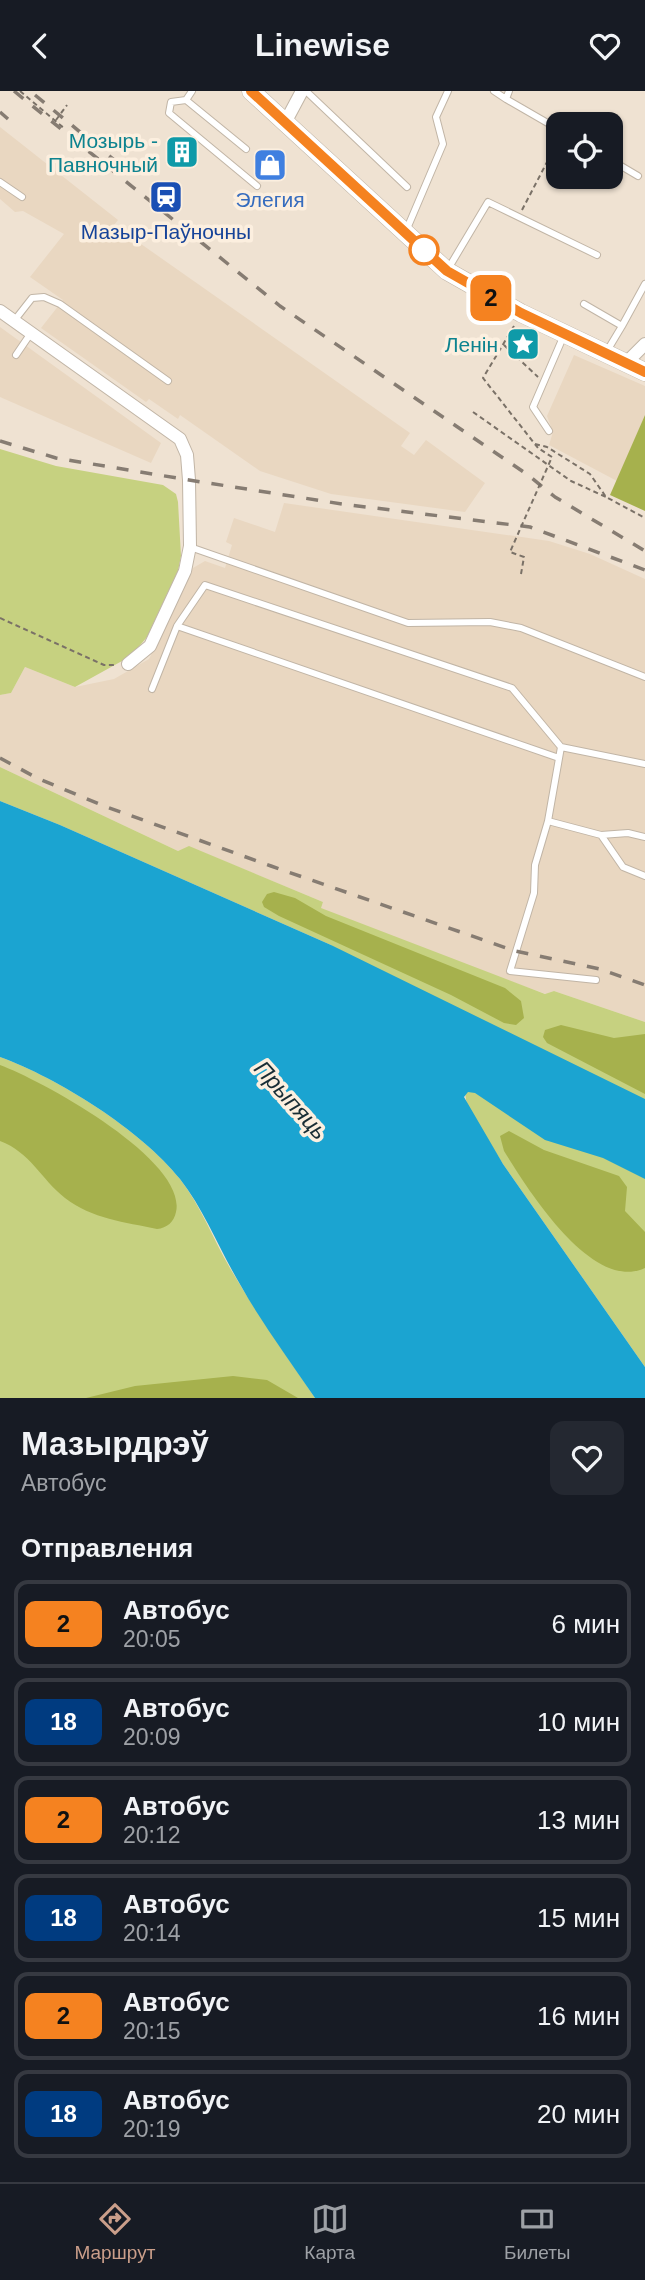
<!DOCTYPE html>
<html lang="ru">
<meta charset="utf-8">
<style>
body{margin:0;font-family:Helvetica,sans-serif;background:#242831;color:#f1f3f6;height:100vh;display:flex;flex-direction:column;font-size:26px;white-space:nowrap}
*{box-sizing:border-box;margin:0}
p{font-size:23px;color:#9ea1a6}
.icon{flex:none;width:38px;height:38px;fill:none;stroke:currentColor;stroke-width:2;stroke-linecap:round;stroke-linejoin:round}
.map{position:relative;height:1307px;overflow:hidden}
.panel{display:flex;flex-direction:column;background:#171b24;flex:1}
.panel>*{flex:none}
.badge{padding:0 14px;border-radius:10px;font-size:24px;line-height:46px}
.controls{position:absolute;left:546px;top:21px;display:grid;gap:14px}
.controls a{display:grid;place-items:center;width:77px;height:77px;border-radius:14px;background:#171b24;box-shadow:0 2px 5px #0004;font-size:35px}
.map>.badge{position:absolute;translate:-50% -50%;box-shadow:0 0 0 4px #fff}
h2{padding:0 21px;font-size:26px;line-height:63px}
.round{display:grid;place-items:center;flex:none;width:74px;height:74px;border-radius:14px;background:#242831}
.headline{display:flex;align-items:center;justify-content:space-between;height:119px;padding:0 21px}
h1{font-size:33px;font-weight:600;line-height:52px}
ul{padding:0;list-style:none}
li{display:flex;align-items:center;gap:21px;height:88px;margin:0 14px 10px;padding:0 7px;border:4px solid #363941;border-radius:14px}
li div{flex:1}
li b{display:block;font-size:26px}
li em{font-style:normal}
li .badge{min-width:77px;font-weight:700;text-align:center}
header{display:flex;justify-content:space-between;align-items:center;height:91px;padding:0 21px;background:#171b24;font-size:32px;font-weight:600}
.tabs{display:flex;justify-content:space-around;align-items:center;height:98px;border-top:2px solid #363941;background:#171b24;font-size:19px;color:#9ea1a6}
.tabs a{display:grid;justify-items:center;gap:4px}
.tabs .active{color:#ca9e8a}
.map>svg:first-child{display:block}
.built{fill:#e9d7c1}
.green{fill:#c6d180}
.forest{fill:#a6b14d}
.water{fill:#1ba4d1}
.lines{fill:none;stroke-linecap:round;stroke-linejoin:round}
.lane-casing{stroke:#c1b5a6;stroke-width:8}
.street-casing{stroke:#c1b5a6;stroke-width:14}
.secondary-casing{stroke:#c1b5a6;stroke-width:19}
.path{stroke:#7a7167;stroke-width:2;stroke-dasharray:5 3.5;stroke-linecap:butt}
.lane{stroke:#fff;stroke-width:6}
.street{stroke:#fff;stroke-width:12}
.secondary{stroke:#fff;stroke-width:18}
.rail{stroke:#867c72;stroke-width:3.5;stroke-dasharray:12 12;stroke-linecap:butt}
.path-bridge{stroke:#7a7167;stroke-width:2;stroke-dasharray:5 3.5;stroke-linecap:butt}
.line-casing{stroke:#fff;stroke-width:16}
.line{stroke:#f58220;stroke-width:10}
.stop-dot{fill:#fff;stroke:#f58220;stroke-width:3.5}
.labels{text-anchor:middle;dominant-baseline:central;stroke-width:7;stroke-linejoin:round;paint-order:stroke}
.culture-label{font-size:21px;fill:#0d838f;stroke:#fcefdf;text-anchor:end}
.shop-label{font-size:21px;fill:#366cbe;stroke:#fcefdf}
.transit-label{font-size:21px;fill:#164399;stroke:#fcefdf}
.water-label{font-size:23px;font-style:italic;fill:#182d35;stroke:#fcefdf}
</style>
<header><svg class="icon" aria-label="back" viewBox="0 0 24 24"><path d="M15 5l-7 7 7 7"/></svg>Linewise<svg class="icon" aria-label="heart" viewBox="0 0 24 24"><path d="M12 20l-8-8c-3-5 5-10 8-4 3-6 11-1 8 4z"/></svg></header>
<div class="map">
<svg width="645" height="1307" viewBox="0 0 645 1307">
<rect width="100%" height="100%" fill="#efe2d2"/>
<!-- built -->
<path class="built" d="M0,36L118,129L114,134L410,342L401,355L414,364L426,349L485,392L465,421L331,403L260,380L180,324L178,328L149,308L146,311L41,237L63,209L30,186L64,143L23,120L15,121L0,108Z
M0,236L161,352L151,372L0,306Z
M574,264L645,295V324L617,390L549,354L553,341L547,325Z
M284,412L549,450L590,463L645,488V931L554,900L546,903L392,848L320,817L323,811L190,756L178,760L0,676V604L11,602L25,576L75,596L114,588L149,568L193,477L205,470L225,477L232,454L226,451L234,427L275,441Z"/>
<!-- green -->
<path class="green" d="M0,358L56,375L163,394L176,403L178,411L181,465L178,480L147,546L131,565L75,596L25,576L11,602L0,604Z
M0,676L178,760L189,755L323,811L321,817L545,903L554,900L645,931V1276L503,1073L467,1015L465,1002L331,854L60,734L0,710Z
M0,966C58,987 141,1039 180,1088C201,1115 213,1148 230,1177C256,1222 286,1264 315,1307H0Z"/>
<!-- forest -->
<path class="forest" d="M645,324V420L610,404Z
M274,801L295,807L326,825L505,897L521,910L524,927L516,934L504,932L451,904L279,825L264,816L262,811L267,803Z
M561,934L614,947L645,943V1003L547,952L543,946L545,939Z
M0,974C41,989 188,1069 176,1121C174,1131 167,1137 157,1138C125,1131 92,1128 65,1107C41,1088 30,1061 0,1050Z
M509,1040L544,1059L619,1085L627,1096L625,1120L645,1141V1177C592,1202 527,1097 504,1060L500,1045Z
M233,1285L267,1289L298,1307H86L135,1295Z"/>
<!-- water -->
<path class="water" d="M0,710L60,734L331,854L645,1008V1088L603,1067L545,1049L475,1002L468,1001L464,1006L503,1073L645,1276V1307H315C290,1270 263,1234 241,1195C220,1160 205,1120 180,1088C141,1039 58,987 0,966Z"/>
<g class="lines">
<defs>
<path id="lane" d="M192,0L186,9L246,58
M306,0L407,96
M494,0L506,8
M509,0L506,8L558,38
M186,9L171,11L169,22L257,95
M611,69L638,85
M0,91L22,106
M406,140L443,53L436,26L448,0
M448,178L488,111L597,164
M584,213L622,235L607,260
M14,230L32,207L44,206L60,213L168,290
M622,235L645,193
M16,264L31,242
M549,340L533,316L564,244
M190,456L408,532L490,531L521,537L645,586
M177,535L559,667
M152,598L177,535L205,494L512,597L561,656L645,673
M561,656L548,730L601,744L623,776L645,785
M548,730L535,774L534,802L510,880L596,889
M601,744L628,742L645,746"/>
<path id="street" d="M286,30L302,0
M0,220L180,348L187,364L189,389L190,455L185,480L150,555L128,573
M627,271L645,253"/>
<path id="secondary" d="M251,0L447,180L521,222L645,281"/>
</defs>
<!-- lane casing -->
<use href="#lane" class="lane-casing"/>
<!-- street casing -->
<use href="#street" class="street-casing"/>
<!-- secondary casing -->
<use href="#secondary" class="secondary-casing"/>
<!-- path -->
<path class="path" d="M20,0L65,38
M56,29L67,14
M522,119L558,50
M514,235L483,287L538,357
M504,254L538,286
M473,321L571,390L606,406
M535,353L547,356L590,383L606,406L645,427
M0,527L104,574H116"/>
<!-- lane -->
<use href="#lane" class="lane"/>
<!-- street -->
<use href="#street" class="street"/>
<!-- secondary -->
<use href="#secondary" class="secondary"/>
<!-- rail -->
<path class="rail" d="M14,0L280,215L528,384L555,406L645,460
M35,4L130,82
M0,21L8,28
M0,350L56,367L189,389L342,413L530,436L645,479
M0,667L37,687L104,715L271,775L515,860L600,878L645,894"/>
<!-- path-bridge -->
<path class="path-bridge" d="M521,483L524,466L510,461L552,366L538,357"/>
</g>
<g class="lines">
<defs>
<path id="line" d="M251,0L447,180L521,222L645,281"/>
</defs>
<!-- line casing -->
<use href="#line" class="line-casing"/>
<!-- line -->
<use href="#line" class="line"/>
</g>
<!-- icons -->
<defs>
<symbol id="building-square" viewBox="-11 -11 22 22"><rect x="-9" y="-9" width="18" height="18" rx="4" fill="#0f9aa8" stroke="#fcefdf"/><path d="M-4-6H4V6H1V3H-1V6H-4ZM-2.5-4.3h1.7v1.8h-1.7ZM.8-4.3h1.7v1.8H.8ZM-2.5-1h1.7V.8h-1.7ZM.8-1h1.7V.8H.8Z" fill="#fff"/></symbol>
<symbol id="shop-square" viewBox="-11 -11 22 22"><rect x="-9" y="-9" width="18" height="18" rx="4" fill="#3f7fe0" stroke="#fcefdf"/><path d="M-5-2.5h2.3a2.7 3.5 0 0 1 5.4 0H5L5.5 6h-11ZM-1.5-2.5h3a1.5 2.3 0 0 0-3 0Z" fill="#fff"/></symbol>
<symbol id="station-square" viewBox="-11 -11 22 22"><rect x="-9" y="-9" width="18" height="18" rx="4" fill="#1a4fb4" stroke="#fcefdf"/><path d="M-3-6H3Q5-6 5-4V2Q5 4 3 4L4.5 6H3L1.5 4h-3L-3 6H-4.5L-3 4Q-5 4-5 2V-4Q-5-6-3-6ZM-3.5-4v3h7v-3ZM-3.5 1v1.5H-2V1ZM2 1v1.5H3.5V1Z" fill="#fff"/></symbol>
<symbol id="sight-square" viewBox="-11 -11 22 22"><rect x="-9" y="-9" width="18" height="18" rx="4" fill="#0f9aa8" stroke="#fcefdf"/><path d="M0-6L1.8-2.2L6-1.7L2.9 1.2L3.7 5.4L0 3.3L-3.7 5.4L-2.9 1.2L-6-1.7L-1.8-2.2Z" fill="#fff"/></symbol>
</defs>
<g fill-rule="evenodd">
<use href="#building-square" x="163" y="42" width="38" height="38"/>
<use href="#shop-square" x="251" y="55" width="38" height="38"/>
<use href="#station-square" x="147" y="87" width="38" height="38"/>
<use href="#sight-square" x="504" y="234" width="38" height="38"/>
</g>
<!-- markers -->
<circle class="stop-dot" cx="424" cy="159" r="14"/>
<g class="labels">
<!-- culture labels -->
<g class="culture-label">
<text x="158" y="49">Мозырь -<tspan x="158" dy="24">Павночный</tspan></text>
<text x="498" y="253">Ленін</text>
</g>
<!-- shop labels -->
<g class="shop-label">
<text x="270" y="108">Элегия</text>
</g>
<!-- transit labels -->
<g class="transit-label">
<text x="166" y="140">Мазыр-Паўночны</text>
</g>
<!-- water labels -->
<g class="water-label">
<text transform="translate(291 1009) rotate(48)">Прыпяць</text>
</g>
</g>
</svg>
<div class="controls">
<a><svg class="icon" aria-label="locate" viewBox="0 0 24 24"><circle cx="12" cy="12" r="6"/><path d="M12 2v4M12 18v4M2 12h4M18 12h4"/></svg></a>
</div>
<b class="badge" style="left:491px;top:207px;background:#f58220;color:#111">2</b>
</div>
<section class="panel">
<div class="headline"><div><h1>Мазырдрэў</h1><p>Автобус</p></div><a class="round"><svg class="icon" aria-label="heart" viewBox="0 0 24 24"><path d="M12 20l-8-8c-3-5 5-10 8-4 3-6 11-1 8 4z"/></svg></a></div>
<h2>Отправления</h2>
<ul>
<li><span class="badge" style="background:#f58220;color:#111">2</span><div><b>Автобус</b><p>20:05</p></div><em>6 мин</em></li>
<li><span class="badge" style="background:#003b80;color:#fff">18</span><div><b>Автобус</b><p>20:09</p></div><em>10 мин</em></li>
<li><span class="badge" style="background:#f58220;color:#111">2</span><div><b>Автобус</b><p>20:12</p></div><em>13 мин</em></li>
<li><span class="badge" style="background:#003b80;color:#fff">18</span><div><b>Автобус</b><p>20:14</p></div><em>15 мин</em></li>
<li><span class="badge" style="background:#f58220;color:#111">2</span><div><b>Автобус</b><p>20:15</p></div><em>16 мин</em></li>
<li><span class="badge" style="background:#003b80;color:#fff">18</span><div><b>Автобус</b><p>20:19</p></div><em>20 мин</em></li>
</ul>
</section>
<nav class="tabs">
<a class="active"><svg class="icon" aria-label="directions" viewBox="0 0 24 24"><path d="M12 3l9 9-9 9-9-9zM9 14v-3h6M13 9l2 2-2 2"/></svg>Маршрут</a>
<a><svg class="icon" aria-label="map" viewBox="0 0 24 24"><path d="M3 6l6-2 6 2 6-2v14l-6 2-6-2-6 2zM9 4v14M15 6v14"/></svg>Карта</a>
<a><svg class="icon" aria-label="tickets" viewBox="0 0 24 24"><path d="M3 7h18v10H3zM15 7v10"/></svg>Билеты</a>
</nav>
